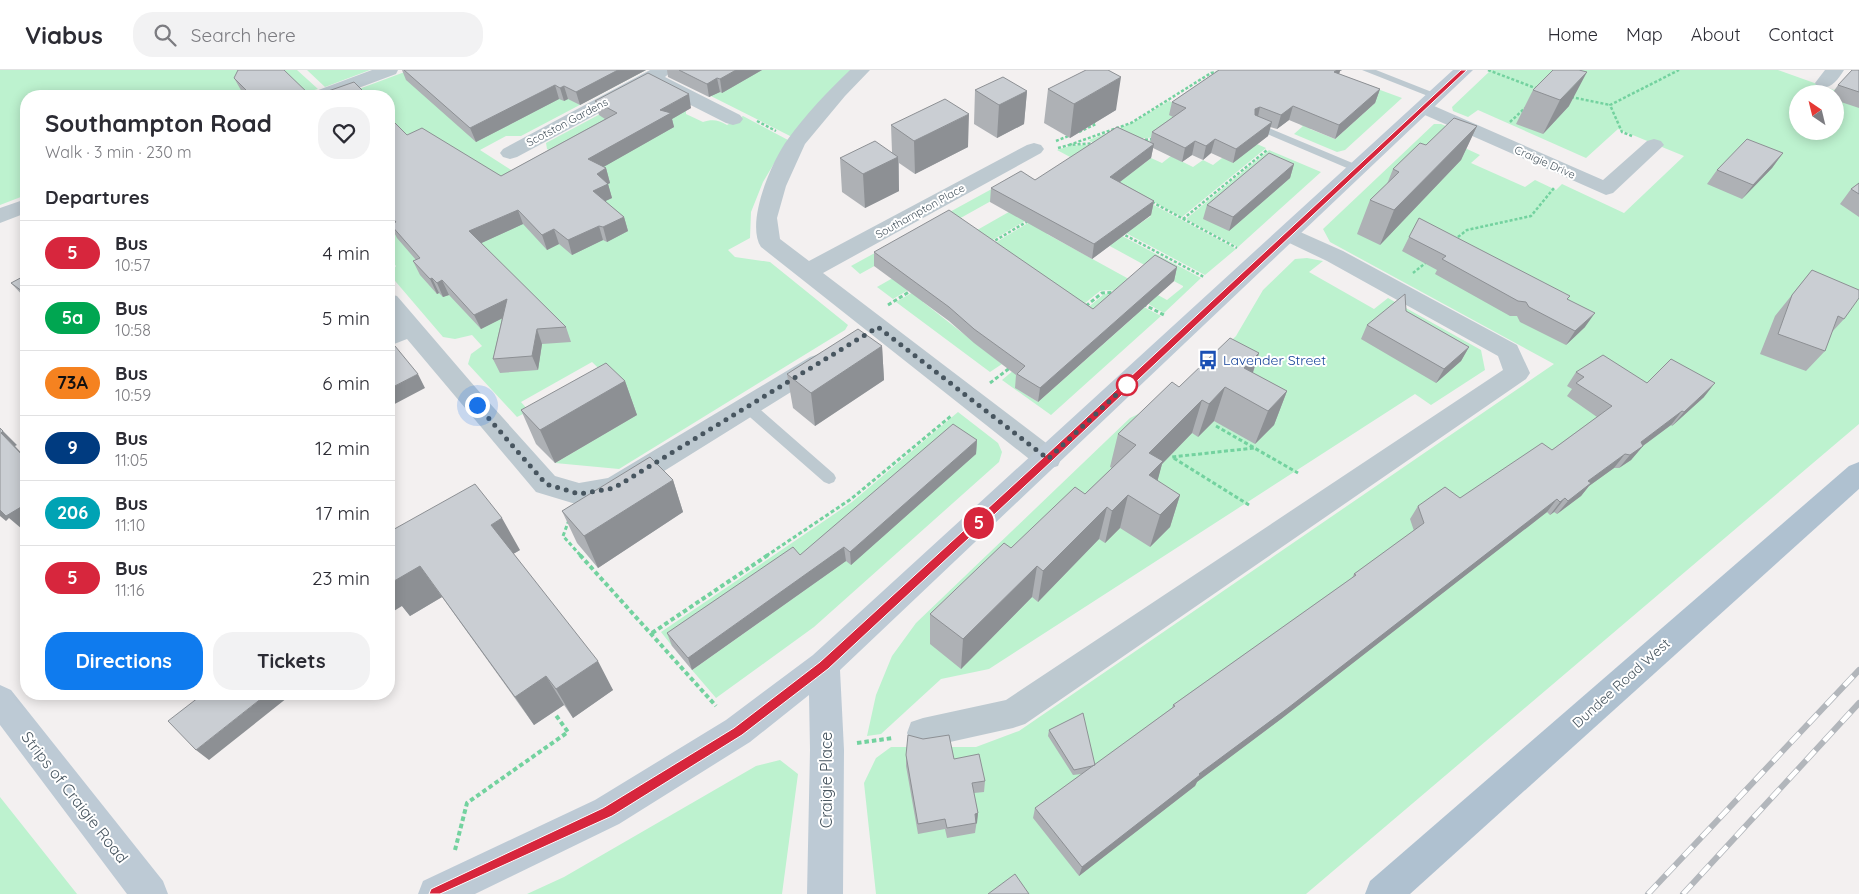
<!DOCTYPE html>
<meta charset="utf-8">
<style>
body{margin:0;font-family:Quicksand,sans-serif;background:#f2f2f3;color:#2b2b33;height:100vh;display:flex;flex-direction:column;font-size:19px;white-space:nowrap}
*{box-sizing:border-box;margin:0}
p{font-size:16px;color:#7c7c81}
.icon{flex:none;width:28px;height:28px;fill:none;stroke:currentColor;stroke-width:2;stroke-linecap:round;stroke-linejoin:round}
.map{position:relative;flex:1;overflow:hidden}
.side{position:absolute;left:20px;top:20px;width:375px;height:610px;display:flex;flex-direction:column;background:#fff;border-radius:20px;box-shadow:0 2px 12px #0003}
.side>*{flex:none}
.badge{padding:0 10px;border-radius:16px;font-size:18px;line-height:32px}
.needle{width:32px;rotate:325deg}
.tools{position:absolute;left:1789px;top:15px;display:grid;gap:10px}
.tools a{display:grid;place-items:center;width:55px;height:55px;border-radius:50%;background:#fff;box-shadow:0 2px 12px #0003;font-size:25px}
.you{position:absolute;width:25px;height:25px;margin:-12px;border:4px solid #fff;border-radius:50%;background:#1a73e8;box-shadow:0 0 0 8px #1a73e833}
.map>.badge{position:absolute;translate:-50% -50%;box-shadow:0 0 0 2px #fff}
h2{padding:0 25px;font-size:19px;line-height:45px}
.round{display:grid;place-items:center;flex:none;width:52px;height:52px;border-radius:20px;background:#f2f2f3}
.overview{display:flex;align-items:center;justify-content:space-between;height:85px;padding:0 25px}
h1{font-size:24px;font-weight:700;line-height:38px}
.primary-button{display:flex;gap:10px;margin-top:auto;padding:10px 25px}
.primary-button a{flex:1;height:58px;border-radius:20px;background:#0f7bee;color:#fff;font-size:20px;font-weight:700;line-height:58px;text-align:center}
.primary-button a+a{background:#f2f2f3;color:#2b2b33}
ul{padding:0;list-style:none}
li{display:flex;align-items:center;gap:15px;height:65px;padding:0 25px;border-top:1px solid #e1e1e2}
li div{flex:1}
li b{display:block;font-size:19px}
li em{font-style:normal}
li .badge{min-width:55px;font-weight:700;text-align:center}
header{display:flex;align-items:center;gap:30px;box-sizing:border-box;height:70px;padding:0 25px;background:#fff;border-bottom:1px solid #e1e1e2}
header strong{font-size:24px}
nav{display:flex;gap:28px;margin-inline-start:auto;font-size:18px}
.search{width:350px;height:45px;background:#f2f2f3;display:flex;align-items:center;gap:12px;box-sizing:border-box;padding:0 18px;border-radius:20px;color:#7c7c81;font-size:19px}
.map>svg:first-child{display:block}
.green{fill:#bdf2cf;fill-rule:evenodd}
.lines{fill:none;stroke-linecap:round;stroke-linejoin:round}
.path-far2{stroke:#73d29f;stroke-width:2.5;stroke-dasharray:3 2;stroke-linecap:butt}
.path-far1{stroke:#73d29f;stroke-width:3;stroke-dasharray:4 2.5;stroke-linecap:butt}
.path{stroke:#73d29f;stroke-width:4;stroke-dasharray:4.5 3;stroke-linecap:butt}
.lane{fill:#bdc9d0;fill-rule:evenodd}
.street{fill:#bdc9d0;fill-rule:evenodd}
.secondary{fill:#bdcad5;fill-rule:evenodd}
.primary{fill:#afc1d0;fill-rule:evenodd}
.rail-casing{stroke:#b2b6bb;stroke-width:6}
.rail{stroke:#fff;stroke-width:4.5;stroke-dasharray:13;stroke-linecap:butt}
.wall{fill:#aeb1b5}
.shaded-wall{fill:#8d9094}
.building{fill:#caced3;stroke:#8d9094}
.line{fill:#d7263d;stroke:#fff}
.walk{stroke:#47555f;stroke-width:5;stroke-dasharray:0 9}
.stop-dot{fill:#fff;stroke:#d7263d;stroke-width:2.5}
.labels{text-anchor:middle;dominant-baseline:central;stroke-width:4;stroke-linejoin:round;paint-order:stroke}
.far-street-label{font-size:11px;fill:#47555f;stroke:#fff}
.transit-label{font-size:14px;fill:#164399;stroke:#fff;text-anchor:start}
.street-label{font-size:14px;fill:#47555f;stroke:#fff}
.near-street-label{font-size:16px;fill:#47555f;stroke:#fff}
</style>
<header>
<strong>Viabus</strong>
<div class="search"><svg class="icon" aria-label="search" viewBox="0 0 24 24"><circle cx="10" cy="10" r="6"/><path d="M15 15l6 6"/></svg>Search here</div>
<nav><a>Home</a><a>Map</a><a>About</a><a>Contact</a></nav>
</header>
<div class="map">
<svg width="1859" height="824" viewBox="0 0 1859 824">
<rect width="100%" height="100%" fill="#f3f0f0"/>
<!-- green -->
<path class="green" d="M0,0H297L318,19L292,26H26V125L0,135Z
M307,0H370L325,17Z
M410,0H646L521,66H506L480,80L516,103L553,82L547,79L546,73L632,27L686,38V44L703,52C712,49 719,50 727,55L743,46L788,70L763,112L751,142L750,168L728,180L735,187L770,192L848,255L845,260L619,399L555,393L636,345L620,319L592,292L521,332L529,341L517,347L468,294L471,284L482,276L472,265L455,269L443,267L390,205L396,196L389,188V26H340Z
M683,0H853L792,67L683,12Z
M1491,0H1778L1834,20L1859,0V354L1306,824H876L864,713L876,688L891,677H976L1019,661L1554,294L1330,172L1323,159L1434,54H1441L1453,59L1443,68L1480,85L1471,93L1525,117L1535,110L1556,120L1562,114L1624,143L1684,86L1618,59L1586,88L1478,40L1468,47L1453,41L1452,37ZM1798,24H1835V61H1798Z
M1353,10L1402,28L1345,80L1337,82L1294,64L1303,56L1300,55ZM1375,33L1335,69L1310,59Z
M1169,31L1242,61L1091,72L1089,70L1132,53Z
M1234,64L1266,78L1182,147L1057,80L1070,76ZM1149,76L1231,81L1213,95L1203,90L1193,97L1171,86L1162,93L1151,88L1142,95Z
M1269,80L1321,102L1238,177L1186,149Z
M1079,95L1236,179L1205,205L1043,119L1136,156L1151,146Z
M1010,109L1020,115L860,204L851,196Z
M1037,126L1045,139L893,229L877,217Z
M1048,141L1077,142L1201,208L1164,243C1144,232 1124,217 1100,221L1043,267L985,179ZM1064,151L1183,216V217L1167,230L1047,164Z
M1307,188L1323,191L1309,202L1374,239L1388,228L1481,280L1485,300L1431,335L1415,324L989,599L941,609L881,664L867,666L876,625L892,586L916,553L1130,348L1176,326L1236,266L1263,220L1295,189Z
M949,201L923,232L1002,294L990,302L896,232Z
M1112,223L1119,224L1161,246L1051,345L1002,310L1104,224ZM1135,246L1038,332L1016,318Z
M958,342L998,373L1002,382L999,392L814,557L716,628L692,600L816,512L672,576L661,562L852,432Z
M780,690L798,704L782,824H527L564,807L756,696Z
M0,727L77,824H0Z"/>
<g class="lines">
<!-- path-far2 -->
<path class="path-far2" d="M1488,0L1538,19
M1571,27L1610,35
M757,51L776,61
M1510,52L1525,38
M1079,62L1096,54L1094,53
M1632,66L1622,62L1610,35L1679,0
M1140,70L1154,69
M1056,71L1071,65
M1069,75L1131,53L1211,3L1218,2
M1058,78L1069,75L1096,73
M1152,132L1237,178
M1183,149L1267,80
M1121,163L1204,207
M1454,170L1467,160L1531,146L1554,118
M991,173L1028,151
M1413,203L1428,191"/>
<!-- path-far1 -->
<path class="path-far1" d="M1143,234L1164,245
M888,235L912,220
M1086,236L1102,223L1117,222
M990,313L1011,297
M1216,356L1298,403
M1249,435L1172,387L1254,378
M569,450L563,466L581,486
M766,486L851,429L951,346"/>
<!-- path -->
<path class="path" d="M580,485L716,636
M652,563L768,485
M857,673L893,668
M455,780L467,733L568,662L555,644"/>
<!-- lane -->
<path class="lane" d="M1362,0H1376L1442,26L1441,28H1433Z
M1257,53L1362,97L1364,99L1358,102L1354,101L1253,58L1252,56L1253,54Z
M748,332L753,333L834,404L836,408L834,412L829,414L824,412L743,341L741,337L743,333Z"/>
<!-- street -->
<path class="street" d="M372,0H398L396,4L337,26H310L313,22Z
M650,0H673L665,7L740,45L743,49L740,53L733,55L726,53L651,15L517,87L510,89L503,87L500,83L503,79Z
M850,0H870L845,26L805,74L786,116L777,148L780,169L809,191L1027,75L1034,73L1041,75L1044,79L1041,83L823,203L1058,382L1061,389L1058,396L1048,399L1038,396L799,207L761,177C745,153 772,90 788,69C806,44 828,21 850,0Z
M1825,0H1844C1837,11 1831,20 1817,17L1815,13Z
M1425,32L1603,110L1647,71L1654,69L1661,71L1664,75L1613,123L1606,125L1418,42L1415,38L1418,34Z
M26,129V143L0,153V138Z
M1289,157L1343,181L1517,275L1530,303L1526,309L1025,654L1013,658L923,678L911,674L907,663L911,652L923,648L1006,630L1503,300L1498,286L1327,191L1281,169L1278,164L1281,159Z
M389,224L397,226L476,318L555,406L579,413L608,408L810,287L819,284L828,287L831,293L828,299L624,426L579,435L536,422L407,269L389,276V258L395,255L389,247Z"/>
<!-- secondary -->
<path class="secondary" d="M1453,0H1473L840,600L844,680L843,824H807L810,680L809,625L750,672L619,754L475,824H418L423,811L595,730L726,650L813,585Z
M0,615L11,620L163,811L168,824H127L0,655Z"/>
<!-- primary -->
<path class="primary" d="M1859,392V419L1410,824H1365L1370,811L1849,396Z"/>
<defs>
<path id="rail" d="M1648,824L1859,600
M1683,824L1859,633"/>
</defs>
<!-- rail casing -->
<use href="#rail" class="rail-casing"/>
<!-- rail -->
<use href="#rail" class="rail"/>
</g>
<!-- wall -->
<path class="wall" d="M402,0H646L580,35L568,29L564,31L559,29L476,72L406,10Z
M667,0H762L722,23L720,22L709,27L668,7Z
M1219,0H1342L1340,1L1339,4L1380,19L1375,33L1335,69L1289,50L1277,59L1270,57L1268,66L1233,93L1211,83L1203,90L1192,85L1182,92L1153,78L1151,88L1120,112L1154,131L1151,145L1092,189L990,132L991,118L1035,110L1150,73L1152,62L1173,47L1169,45L1172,32Z
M1553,0L1569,36L1543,64L1516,54L1533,20Z
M1859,0V38L1835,30V24H1832L1838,15Z
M234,8L311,26H246L242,22Z
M1048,19L1116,40L1070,68L1044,53Z
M975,20L1027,21L1024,54L997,68L974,54Z
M595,31L691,38L672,49L674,57L603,97L606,98L610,113L608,114L612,128L605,131L624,147L628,161L607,172L603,170L572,185L559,174L547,180L523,154L481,173L566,257L571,272L542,274L538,300L500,303L493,289L502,248L481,259L449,225L443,227L439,223L437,224L420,205L413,191L416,190L397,168L390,154L392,153L389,150V47L407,65L501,106L605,49L599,45Z
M891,55L968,77L915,104L899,93V121L865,138L842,122L840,88L892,82Z
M1477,56L1461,90L1380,175L1357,164L1370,130L1387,114L1393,99L1426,75Z
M1783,83L1772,98L1742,129L1707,114L1717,100Z
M1294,94L1290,108L1229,161L1203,149L1207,135Z
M1859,113V147L1840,134L1851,119Z
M1409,167L1568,229L1585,257L1566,275L1520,252L1517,246H1510L1435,204L1437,200L1402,181Z
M874,182L1093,239L1177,197L1174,211L1038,332L1015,318L1016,305L974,273L949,251L874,196Z
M1812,200L1844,249L1832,262L1825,281L1806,301L1760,284L1775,246Z
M26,205V229L11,213Z
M1406,241L1469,277L1461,291L1436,313L1361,269L1367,255Z
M882,276L884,310L815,356L793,338L787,304Z
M1259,283L1253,303L1287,321L1274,355L1255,374L1214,351L1198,367L1192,363L1162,394L1157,411L1180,425L1170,457L1150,477L1120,458L1105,473L1099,469L1038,532L1032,527L961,599L930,574V544L1011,478L1085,424L1112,398L1110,397L1118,364L1179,317Z
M1576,302L1647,313L1704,327L1672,356L1671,355L1643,376L1631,390L1619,398H1614L1589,416L1581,426L1557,444L1554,442L1550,445L1547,442L1281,649L1197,712L1195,716L1079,806L1033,748L1035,738L1082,704L1073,705L1048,666L1049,660L1095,695L1172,638L1173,635L1352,508L1354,504L1414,461L1410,449L1418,436L1460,428L1552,380L1597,347L1567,326L1572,319L1567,316Z
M625,311L637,345L555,393L536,374L521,340Z
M977,370L976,384L851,495L846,491L692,600L672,576L667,563L800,485Z
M673,410L683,442L598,498L577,473L562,441Z
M389,462L520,480L513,484L613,620L573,648L564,635L534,655L442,527L410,546L402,536Z
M906,685L954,689L985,711L984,722L974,723L978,743L975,763L947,768L945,759L918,764L906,696Z"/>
<!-- shaded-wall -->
<path class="shaded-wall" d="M618,0H646L580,35L576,22Z
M736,0H762L722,23L720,9Z
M1334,0H1342L1340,1L1337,10L1330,16Z
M1587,2L1569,36L1543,64L1560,30Z
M1121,7L1116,40L1070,68L1074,34Z
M717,8L720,22L709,27L707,14Z
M555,15L559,29L476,72L470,58Z
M564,16L568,29L564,31L560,18Z
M1380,19L1375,33L1335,69L1339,55Z
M1027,21L1024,54L997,68L999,35Z
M689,24L691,38L672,49L674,57L593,103L588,89L660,40Z
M1293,36L1289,50L1277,59L1281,45Z
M1260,37L1257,51L1251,53L1255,39Z
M969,44L968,77L915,104L914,71Z
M1272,52L1268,66L1233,93L1236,79Z
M1477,56L1461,90L1380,175L1394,140Z
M1215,69L1211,83L1203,90L1206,76Z
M1195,71L1192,85L1182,92L1185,78Z
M1154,74L1151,88L1108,121L1110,107Z
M1783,83L1772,98L1742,129L1753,115Z
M898,87L899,121L865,138L863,104Z
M1294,94L1290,108L1229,161L1233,147Z
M606,98L610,113L608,114L612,128L597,135L593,121L597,104Z
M1154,131L1151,145L1092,189L1094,174Z
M518,140L523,154L475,176L469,161Z
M624,147L628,161L607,172L603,157Z
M599,156L603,170L572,185L568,170Z
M554,159L559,174L547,180L542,165Z
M1177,197L1174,211L1038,332L1040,318Z
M432,208L439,223L437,224L430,209Z
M442,210L449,225L443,227L437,213Z
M507,229L513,243L481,259L474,245Z
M1595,243L1585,257L1566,275L1575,261Z
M537,259L542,274L538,300L532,286Z
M882,276L884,310L815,356L811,323Z
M1469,277L1461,291L1436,313L1444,299Z
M1259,283L1248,317L1244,298Z
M418,304L425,318L389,337V319Z
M625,311L637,345L555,393L540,360Z
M1715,313L1704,327L1672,356L1684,342Z
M1225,317L1214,351L1198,367L1209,334Z
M1287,321L1274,355L1255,374L1268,341Z
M1202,330L1192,363L1162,394L1154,424L1143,435L1149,383Z
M1682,341L1671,355L1640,378L1643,376L1631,390L1619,398L1641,372Z
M3,361L17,375L15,376L26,388V389L1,363Z
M977,370L976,384L851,495L850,482Z
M1625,384L1614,398L1589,416L1581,426L1557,444L1568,431L1588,411Z
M673,410L683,442L598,498L584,466Z
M1128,425L1120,458L1105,473L1112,441Z
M1180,425L1170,457L1150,477L1160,445Z
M1565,428L1554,442L1550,445L1560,432Z
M1557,429L1547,442L1281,649L1197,712L1195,716L1079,806L1082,797L1199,704Z
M26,434V456L22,459L9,448L6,451L0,446V440Z
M1107,437L1099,469L1038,532L1043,501Z
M502,448L520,480L508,487L491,455Z
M844,477L846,491L692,600L688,588Z
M420,496L442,527L410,546L402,536L389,544V514Z
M1037,496L1032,527L961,599L963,569Z
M598,591L613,620L573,648L556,619Z
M546,606L564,635L534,655L515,627Z
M267,624H292L209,690L196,680Z
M978,743L977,753L976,754L975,744Z"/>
<!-- building -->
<path class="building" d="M238,0H284L311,26H252L234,8Z
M404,0H618L576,22L564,16L560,18L555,15L470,58Z
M679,0H736L720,9L717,8L707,14Z
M1086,0H1108L1121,7L1074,34L1048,19Z
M1219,0H1337L1334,2L1380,19L1339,55L1293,36L1281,45L1260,37L1255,39V45L1272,52L1236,79L1215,69L1206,76L1195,71L1185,78L1152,62L1186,38L1172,32Z
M1553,0H1579L1587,2L1560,30L1533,20Z
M1852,0H1859V22L1838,15Z
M648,3L689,24L660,40L671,43L588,89L606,98L597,104L608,114L593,121L624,147L603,157L599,156L568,170L554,159L542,165L518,140L469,161L566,257L537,259L532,286L493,289L507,229L474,245L442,210L437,213L432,208L430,209L413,191L420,188L390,154L396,152L389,144V47L407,65L422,58L501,106L617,43L595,31Z
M1003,7L1027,21L999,35L975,20Z
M354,12L368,26H314Z
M945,29L969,44L914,71L891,55Z
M1454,48L1477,56L1394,140L1370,130L1399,102L1393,99L1420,73L1426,75Z
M1117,57L1154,74L1110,107L1154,131L1094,174L991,118L1021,101L1035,110Z
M1747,69L1783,83L1753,115L1717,100Z
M875,71L898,87L863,104L840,88Z
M1269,83L1294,94L1233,147L1207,135Z
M1859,113V124L1851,119Z
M949,140L1093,239L1155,185L1177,197L1040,318L1017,304L1025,296L974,259L949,237L874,182Z
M1419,148L1570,226L1567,229L1595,243L1575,261L1529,237L1526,232L1518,231L1442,189L1446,186L1409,167Z
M1812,200L1859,220V228L1844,249L1838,246L1825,281L1778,264L1792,225Z
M26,205V224L11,213Z
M1405,224L1406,241L1469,277L1444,299L1367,255Z
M858,259L882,276L811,323L787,304Z
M1230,268L1259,283L1244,298L1287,321L1268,341L1225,317L1209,334L1202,330L1149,383L1163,391L1149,405L1180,425L1160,445L1128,425L1112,441L1107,437L1043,501L1037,496L963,569L930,544L1004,473L1011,478L1075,417L1085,424L1136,375L1118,364L1172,312L1179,317Z
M395,276L418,304L389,319V279Z
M1603,285L1647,313L1671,289L1715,313L1684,342L1682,341L1641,372L1643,376L1630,385L1625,384L1588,411L1591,413L1568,431L1565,428L1560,432L1557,429L1288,638L1199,704L1200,705L1082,797L1035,738L1175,636L1173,635L1356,505L1354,504L1424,453L1418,436L1445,417L1460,428L1542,373L1552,380L1612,336L1576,313L1584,307L1576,302Z
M606,293L625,311L540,360L521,340Z
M953,354L977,370L850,482L844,477L688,588L667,563L793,477L800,485Z
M0,358L3,361L1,363L26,389V434L6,446L0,440Z
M650,387L673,410L584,466L562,441Z
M475,414L502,448L491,455L598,591L556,619L546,606L515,627L420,496L389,514V462Z
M203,624H267L196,680L168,651Z
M1083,643L1095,695L1092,696L1074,700L1049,660Z
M908,665L923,669L949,665L954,689L979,684L985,711L972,713L978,743L975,744L976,753L947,758L945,749L918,754L906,685Z
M1015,804L1029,824H988Z"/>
<!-- line -->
<path class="line" d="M1461,0H1467L1052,391L828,599L742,665L612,746L440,824H429L431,819L603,738L734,658L820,592L1045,386Z"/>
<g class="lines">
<!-- walk -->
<path class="walk" d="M477,335L546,414L579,424L614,418L878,257L1048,389L1133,309L1127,315"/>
</g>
<!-- icons -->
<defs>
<symbol id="bus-bare" viewBox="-9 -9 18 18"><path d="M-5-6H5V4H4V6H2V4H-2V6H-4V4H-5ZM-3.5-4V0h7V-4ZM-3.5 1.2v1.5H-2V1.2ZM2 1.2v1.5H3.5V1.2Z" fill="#1a4fb4" stroke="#fff" stroke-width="2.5" paint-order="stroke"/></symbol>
</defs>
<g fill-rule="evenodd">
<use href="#bus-bare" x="1194" y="276" width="28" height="28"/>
</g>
<!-- markers -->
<circle class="stop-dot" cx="1127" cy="315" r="10"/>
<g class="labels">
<!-- far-street labels -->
<g class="far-street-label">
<text transform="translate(567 52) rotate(-28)">Scotston Gardens</text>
<text transform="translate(1545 92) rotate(24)">Craigie Drive</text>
<text transform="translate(920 141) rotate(-29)">Southampton Place</text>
</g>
<!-- transit labels -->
<g class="transit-label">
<text x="1223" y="290">Lavender Street</text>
</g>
<!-- street labels -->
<g class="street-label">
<text transform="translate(1621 613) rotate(-42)">Dundee Road West</text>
</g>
<!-- near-street labels -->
<g class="near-street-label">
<text transform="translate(826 710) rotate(-90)">Craigie Place</text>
<text transform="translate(75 727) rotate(52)">Strips of Craigie Road</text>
</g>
</g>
</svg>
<div class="tools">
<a><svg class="needle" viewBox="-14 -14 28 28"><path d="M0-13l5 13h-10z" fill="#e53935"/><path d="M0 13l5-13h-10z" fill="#7c7c81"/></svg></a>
</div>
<div class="you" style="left:477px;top:335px"></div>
<b class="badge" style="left:979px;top:453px;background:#d7263d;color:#fff">5</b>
<section class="side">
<div class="overview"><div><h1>Southampton Road</h1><p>Walk · 3 min · 230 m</p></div><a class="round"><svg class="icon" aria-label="heart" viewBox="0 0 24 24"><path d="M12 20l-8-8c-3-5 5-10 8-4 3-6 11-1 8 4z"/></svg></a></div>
<h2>Departures</h2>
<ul>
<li><span class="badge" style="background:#d7263d;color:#fff">5</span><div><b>Bus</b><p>10:57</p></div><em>4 min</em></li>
<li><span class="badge" style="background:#00a651;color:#fff">5a</span><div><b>Bus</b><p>10:58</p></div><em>5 min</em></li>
<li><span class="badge" style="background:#f58220;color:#111">73A</span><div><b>Bus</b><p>10:59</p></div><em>6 min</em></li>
<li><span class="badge" style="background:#003b80;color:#fff">9</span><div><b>Bus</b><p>11:05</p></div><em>12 min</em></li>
<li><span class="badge" style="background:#00a3b4;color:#fff">206</span><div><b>Bus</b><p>11:10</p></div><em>17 min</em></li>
<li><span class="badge" style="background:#d7263d;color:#fff">5</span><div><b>Bus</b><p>11:16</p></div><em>23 min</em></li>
</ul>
<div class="primary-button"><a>Directions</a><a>Tickets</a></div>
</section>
</div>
